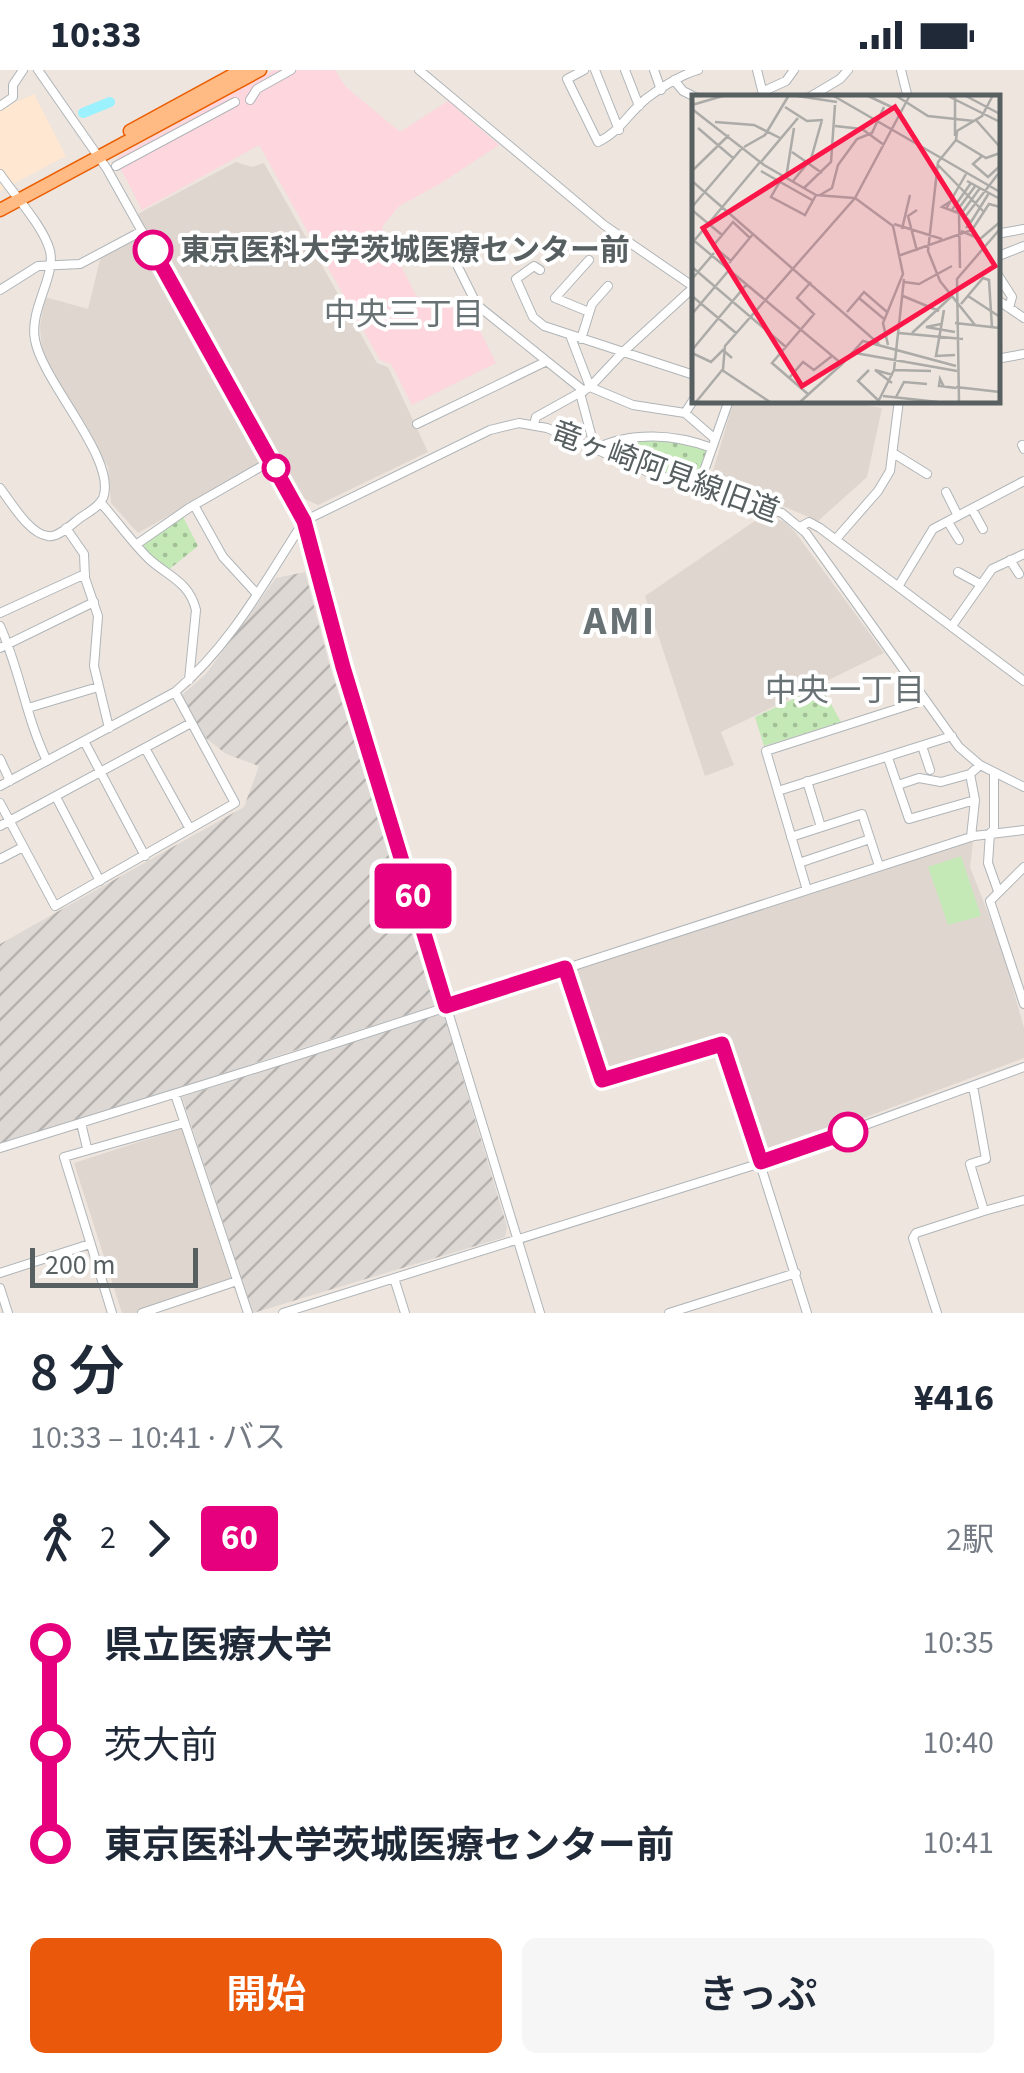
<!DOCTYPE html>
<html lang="ja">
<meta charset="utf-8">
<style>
body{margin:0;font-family:"Source Sans 3","Noto Sans JP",sans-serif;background:#f6f6f7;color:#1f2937;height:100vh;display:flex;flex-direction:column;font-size:38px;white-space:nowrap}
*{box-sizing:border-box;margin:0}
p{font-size:32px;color:#747a83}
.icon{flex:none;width:55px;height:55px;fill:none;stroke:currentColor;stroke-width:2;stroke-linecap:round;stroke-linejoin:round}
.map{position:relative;height:1243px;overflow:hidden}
.side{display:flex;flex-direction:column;background:#fff;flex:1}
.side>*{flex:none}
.badge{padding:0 20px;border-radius:8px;font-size:35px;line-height:65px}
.scale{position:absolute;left:30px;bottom:25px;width:168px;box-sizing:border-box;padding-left:10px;border:5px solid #575f61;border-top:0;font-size:28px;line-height:35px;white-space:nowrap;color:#575f61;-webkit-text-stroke:8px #fff;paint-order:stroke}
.map>.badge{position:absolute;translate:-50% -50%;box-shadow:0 0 0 5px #fff}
.legs{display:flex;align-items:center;gap:15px;height:110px;padding:0 30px;font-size:32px}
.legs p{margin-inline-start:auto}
.headline{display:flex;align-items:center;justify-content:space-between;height:170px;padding:0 30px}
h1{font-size:55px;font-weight:600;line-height:75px}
.action{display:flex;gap:20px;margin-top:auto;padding:20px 30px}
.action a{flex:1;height:115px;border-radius:15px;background:#ea580c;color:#fff;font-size:40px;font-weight:600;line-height:115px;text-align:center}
.action a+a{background:#f6f6f7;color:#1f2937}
ul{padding:0 30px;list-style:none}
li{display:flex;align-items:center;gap:35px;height:100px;font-size:38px}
li i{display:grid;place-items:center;width:15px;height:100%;margin:0 12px;background:currentColor}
li i::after{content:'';width:25px;height:25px;margin:-12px;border:8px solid;border-radius:50%;background:#fff}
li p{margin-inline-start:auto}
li:first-child i{background:linear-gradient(#0000 50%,currentColor 0)}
li:last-child i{background:linear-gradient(currentColor 50%,#0000 0)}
.status{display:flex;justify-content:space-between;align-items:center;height:70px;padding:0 50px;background:#fff;direction:ltr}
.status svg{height:28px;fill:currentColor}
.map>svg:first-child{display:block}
.commercial{fill:#ffe7d1}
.industrial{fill:url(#industrial-furrows)}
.education{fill:#dfd6cf}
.medical{fill:#fed6de}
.green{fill:#c5e8b7}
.park{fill:url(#park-dots)}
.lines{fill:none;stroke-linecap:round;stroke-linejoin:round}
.river{stroke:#9cf1ff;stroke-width:10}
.minor-casing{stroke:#b0b5b8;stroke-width:10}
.highway-casing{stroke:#eb5d00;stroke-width:15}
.minor{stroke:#fff;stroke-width:8}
.highway{stroke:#ffbb83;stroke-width:12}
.line-1-casing{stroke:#fff;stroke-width:22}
.line-1{stroke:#e6007e;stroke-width:15}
.stop-1-dot{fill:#fff;stroke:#e6007e;stroke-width:5}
.labels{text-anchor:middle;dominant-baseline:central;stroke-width:8;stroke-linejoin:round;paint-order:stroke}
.stop-label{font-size:30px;font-weight:bold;fill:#575f61;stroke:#fff;text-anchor:start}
.street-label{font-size:30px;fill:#575f61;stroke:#fff}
.neighbourhood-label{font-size:32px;fill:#687174;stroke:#fff}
.district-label{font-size:40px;font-weight:bold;letter-spacing:2.5px;fill:#687174;stroke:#fff}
.inset-road{fill:none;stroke:#acaba8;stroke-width:2.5}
.view{fill:#fb1647;fill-opacity:0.15;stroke:#fb1647;stroke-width:5}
.inset-edge{fill:none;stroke:#575f61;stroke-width:5}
</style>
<div class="status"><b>10:33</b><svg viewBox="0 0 49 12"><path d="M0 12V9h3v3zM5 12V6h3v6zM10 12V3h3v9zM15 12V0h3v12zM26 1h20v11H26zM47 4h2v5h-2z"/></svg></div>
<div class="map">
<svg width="1024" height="1243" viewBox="0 0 1024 1243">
<defs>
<pattern id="industrial-furrows" width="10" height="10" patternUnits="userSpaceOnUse" patternTransform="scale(2.5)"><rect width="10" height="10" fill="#ddd8d3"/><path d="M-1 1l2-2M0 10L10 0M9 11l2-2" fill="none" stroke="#b6b2af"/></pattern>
<pattern id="park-dots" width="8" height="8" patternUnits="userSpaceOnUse" patternTransform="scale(2.5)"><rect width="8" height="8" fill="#c5e8b7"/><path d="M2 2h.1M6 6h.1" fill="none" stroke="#a3bf98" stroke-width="1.8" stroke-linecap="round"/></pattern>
</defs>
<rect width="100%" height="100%" fill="#ede5de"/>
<!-- commercial -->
<path class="commercial" d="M34,24L66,86L0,121V39Z"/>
<!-- industrial -->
<path class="industrial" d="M305,502L331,600L441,934L0,1074V874L244,737L259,696L226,684L201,664L182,625L206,604L276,508Z
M443,942L507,1157L505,1167L253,1243L182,1027Z"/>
<!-- education -->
<path class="education" d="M236,92L252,97L264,93L377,293L388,297L428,382L318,435L305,429L272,380L261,393L138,463L111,433L108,397L42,282L40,256L45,227L88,239L101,186L145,162L136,145Z
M734,330H836L882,338L867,407L818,451L762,427L710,411Z
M765,444L785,452L795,462L884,583L721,662L734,695L705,706L645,526Z
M973,771L970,797L1002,879L1024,958V988L762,1086L732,981L724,965L607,1005L601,1001L569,904L572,899Z
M182,1058L231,1208L136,1243H122L74,1093Z"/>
<!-- medical -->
<path class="medical" d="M274,0H335L346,17L400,62L448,31L499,75L438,115L399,136L382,157L416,226L470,241L496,293L412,335L391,294L380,290L259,75L142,140L121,99L117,89L120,85Z"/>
<!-- green -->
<path class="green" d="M961,786L981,846L948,855L928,797Z"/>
<!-- park -->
<path class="park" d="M664,368L709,380L696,416L601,378Z
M181,443L198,476L167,501L137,474Z
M808,622L812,628L825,623L841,652L764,676L755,647Z"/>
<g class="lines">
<!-- river -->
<path class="river" d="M83,43L110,32"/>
<defs>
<path id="minor" d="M38,0L107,99L304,451L377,709L540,1243
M419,0L604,155L694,217
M584,0L567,9L598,72C620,62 628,43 647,28C662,17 680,5 698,0
M595,0L619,60
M625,0L639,36
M654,0L661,20
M757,0L764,28
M901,0L908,28
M674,10L683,21L697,28
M764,21L786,11L794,0
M808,28L840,9L848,0
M250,30L257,19L291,0
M0,36L13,27V15L23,0
M116,96L235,32
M0,104C15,126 44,157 50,181C56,207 29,239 35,270C43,313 118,390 103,428C99,437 87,443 80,448C72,454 58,468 48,466C29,464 11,432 0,418
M996,164L1024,159
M452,185L477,235L584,321
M996,187L1024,176
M540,200L534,196L516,209L533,247L544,256L694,305
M996,202L1012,227L1009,238
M0,220L38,196L80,194L142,161
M996,229L1024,248
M589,242L555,228L589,190
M570,265L590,317L633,335L685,343L715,369
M581,269L592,234L608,216
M996,289L1024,284
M580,323L595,379C631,361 675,364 712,378
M685,343L694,329
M417,354L545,292
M534,354L536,347L590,317L623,282L694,217
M1022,375L1024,379
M893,383L927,404
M698,418L729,330
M946,422L958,446
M101,433C117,451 131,471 148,488C167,506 189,511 196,540L189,610
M194,435L223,487L257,524
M972,439L983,459
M304,451L490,360L519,353L547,358L648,402L782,443L806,463L959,677L980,695L1024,717
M948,452L959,470
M800,457L809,452L820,458L1024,611
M66,458L84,484L85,508L98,546L94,596L109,658
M836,469L878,421L890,401L899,330
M137,474L189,438L271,391
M1010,490L1019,504
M958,502L980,514
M899,515L933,459L1024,411
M0,543L85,504
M0,556C20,600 26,648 47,691
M952,556L992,499L1024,484
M0,578L94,532
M28,638L98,617
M84,671L145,786
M922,676L930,700
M145,678L190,759
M888,688L909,749L975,730
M0,689L10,711
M994,704V760L990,763L988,793L998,821
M807,711L821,757
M898,715L919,708L941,712L970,704
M0,716L175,622C231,575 265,511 304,451
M778,721L952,666
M56,727L100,811
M0,733L55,836L235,733L175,622
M0,756L191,653
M791,767L862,744L879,796
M971,767L975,730L970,704L980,695
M0,789L23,777
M799,793L870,769
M1024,797L990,831L1024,934
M807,820L766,681L925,630
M565,898L602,1009L723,976L807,1243
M175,1024L248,1243
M81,1053L87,1078
M0,1078L302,984L974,766L1024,760
M984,1141L1024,1130
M0,1203L90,1174
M394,1208L405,1243
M0,1218L8,1243
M112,1243L64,1087L184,1053
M142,1243L237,1211
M283,1243L761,1093L1024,997
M669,1243L796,1203
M937,1243L913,1168L916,1163L984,1141L970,1094L986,1089L973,1016"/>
<path id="highway" d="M130,61L242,0
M0,140L260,0"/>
</defs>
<!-- minor casing -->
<use href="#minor" class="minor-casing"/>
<!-- highway casing -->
<use href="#highway" class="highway-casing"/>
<!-- minor -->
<use href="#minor" class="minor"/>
<!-- highway -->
<use href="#highway" class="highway"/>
</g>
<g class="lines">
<defs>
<path id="line-1" d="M153,180L304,451L343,597L446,936L565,898L602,1010L722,974L761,1092L848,1062"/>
</defs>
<!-- line-1 casing -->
<use href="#line-1" class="line-1-casing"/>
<!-- line-1 -->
<use href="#line-1" class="line-1"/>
</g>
<!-- markers -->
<g class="stop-1-dot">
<circle cx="153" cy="180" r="18"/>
<circle cx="276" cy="398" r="12"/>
<circle cx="848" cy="1062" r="18"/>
</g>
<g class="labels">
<!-- stop labels -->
<g class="stop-label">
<text x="180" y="180">東京医科大学茨城医療センター前</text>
</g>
<!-- street labels -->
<g class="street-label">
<text transform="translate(665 402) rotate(20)">竜ヶ崎阿見線旧道</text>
</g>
<!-- neighbourhood labels -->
<g class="neighbourhood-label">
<text x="404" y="245">中央三丁目</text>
<text x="845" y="621">中央一丁目</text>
</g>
<!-- district labels -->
<g class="district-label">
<text x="620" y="551">AMI</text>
</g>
</g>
<!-- overview -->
<g transform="translate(692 25)">
<rect width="308" height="308" fill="#ede5de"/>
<path class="inset-road" d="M99,0L145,7M140,0L308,97M174,0L208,16M203,0L236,21L282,26M254,0L308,27M272,0L308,19M0,10L34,0M93,12L115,26L131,25M0,14L72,70L124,100L162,103M284,25L308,52M23,27L62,30L88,43M143,31L170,34L192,50M6,33L41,63M263,41V0M264,45L246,67L236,156L248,186L283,230M264,45L265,36L290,21L301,0M264,45L294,63L308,58M52,52L73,40L97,0M100,57L130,78M290,61L281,69L296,82L308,71M69,67L106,23M245,69L291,116M0,76L37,40M69,76L120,105M91,81L79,102L113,120L124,100M94,83L102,33M0,86L187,249M101,86L119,64L130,25M275,86L308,104M112,93L139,67L143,10M128,100L140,93L146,70L165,44L180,38L192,12M163,103L201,131L211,179L191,228L196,250M262,104L250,112L269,119M0,112L51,52M254,114L274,79M0,115L30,140M225,115L216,121L225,156M260,115L279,88M264,117L284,90M267,118L268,173M269,119L288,93M279,127L297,98M202,129L250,144M274,133L279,127L273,122L306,79M210,134L218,100M269,136L288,144L308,127M0,144L150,269L171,246L264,271M1,147L68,67M206,161L280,135L297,109L308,112M39,166L21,151L41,127L58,143M37,168L61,139M0,172L94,252M0,184L22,158M212,187L227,189L260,171M0,201L44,238M211,201L247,216M276,201L308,222M167,203L192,224M269,209L291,183L297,185L300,233M252,215L244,261L263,260M155,217L172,197L195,217M0,219L37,175M263,228L308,233M249,229L234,232L263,237M207,238L271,244M220,238L260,201M0,255L54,190M0,258L19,267L31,255L40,263M163,258L265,276M30,275L78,307M177,275L166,286L187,306M202,275L239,276M97,283L111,267L122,275L140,261M200,288L183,275L201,280M252,292L248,284L247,291H248L264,293M264,292L308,297M117,300L80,268L122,219L105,203L119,187M191,301L246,307M204,302L212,287L235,289M4,307L31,274L33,251L163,103L218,0M108,307L150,269M186,307L202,275L212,184M267,307L265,184L308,134"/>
<path class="view" d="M203,12L303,171L110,291L11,133Z"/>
<rect width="308" height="308" class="inset-edge"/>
</g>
</svg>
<div class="scale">200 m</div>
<b class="badge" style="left:413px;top:826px;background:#e6007e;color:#fff">60</b>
</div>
<section class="side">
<div class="headline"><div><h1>8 分</h1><p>10:33 – 10:41 · バス</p></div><b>¥416</b></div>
<div class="legs"><svg class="icon" aria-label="walk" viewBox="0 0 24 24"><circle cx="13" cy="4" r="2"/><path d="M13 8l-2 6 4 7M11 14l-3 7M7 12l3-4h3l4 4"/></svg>2<svg class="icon" aria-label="forward" viewBox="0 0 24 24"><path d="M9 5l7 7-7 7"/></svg><b class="badge" style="background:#e6007e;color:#fff">60</b><p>2駅</p></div>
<ul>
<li><i style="color:#e6007e"></i><b>県立医療大学</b><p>10:35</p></li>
<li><i style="color:#e6007e"></i><span>茨大前</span><p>10:40</p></li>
<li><i style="color:#e6007e"></i><b>東京医科大学茨城医療センター前</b><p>10:41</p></li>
</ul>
<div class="action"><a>開始</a><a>きっぷ</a></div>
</section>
